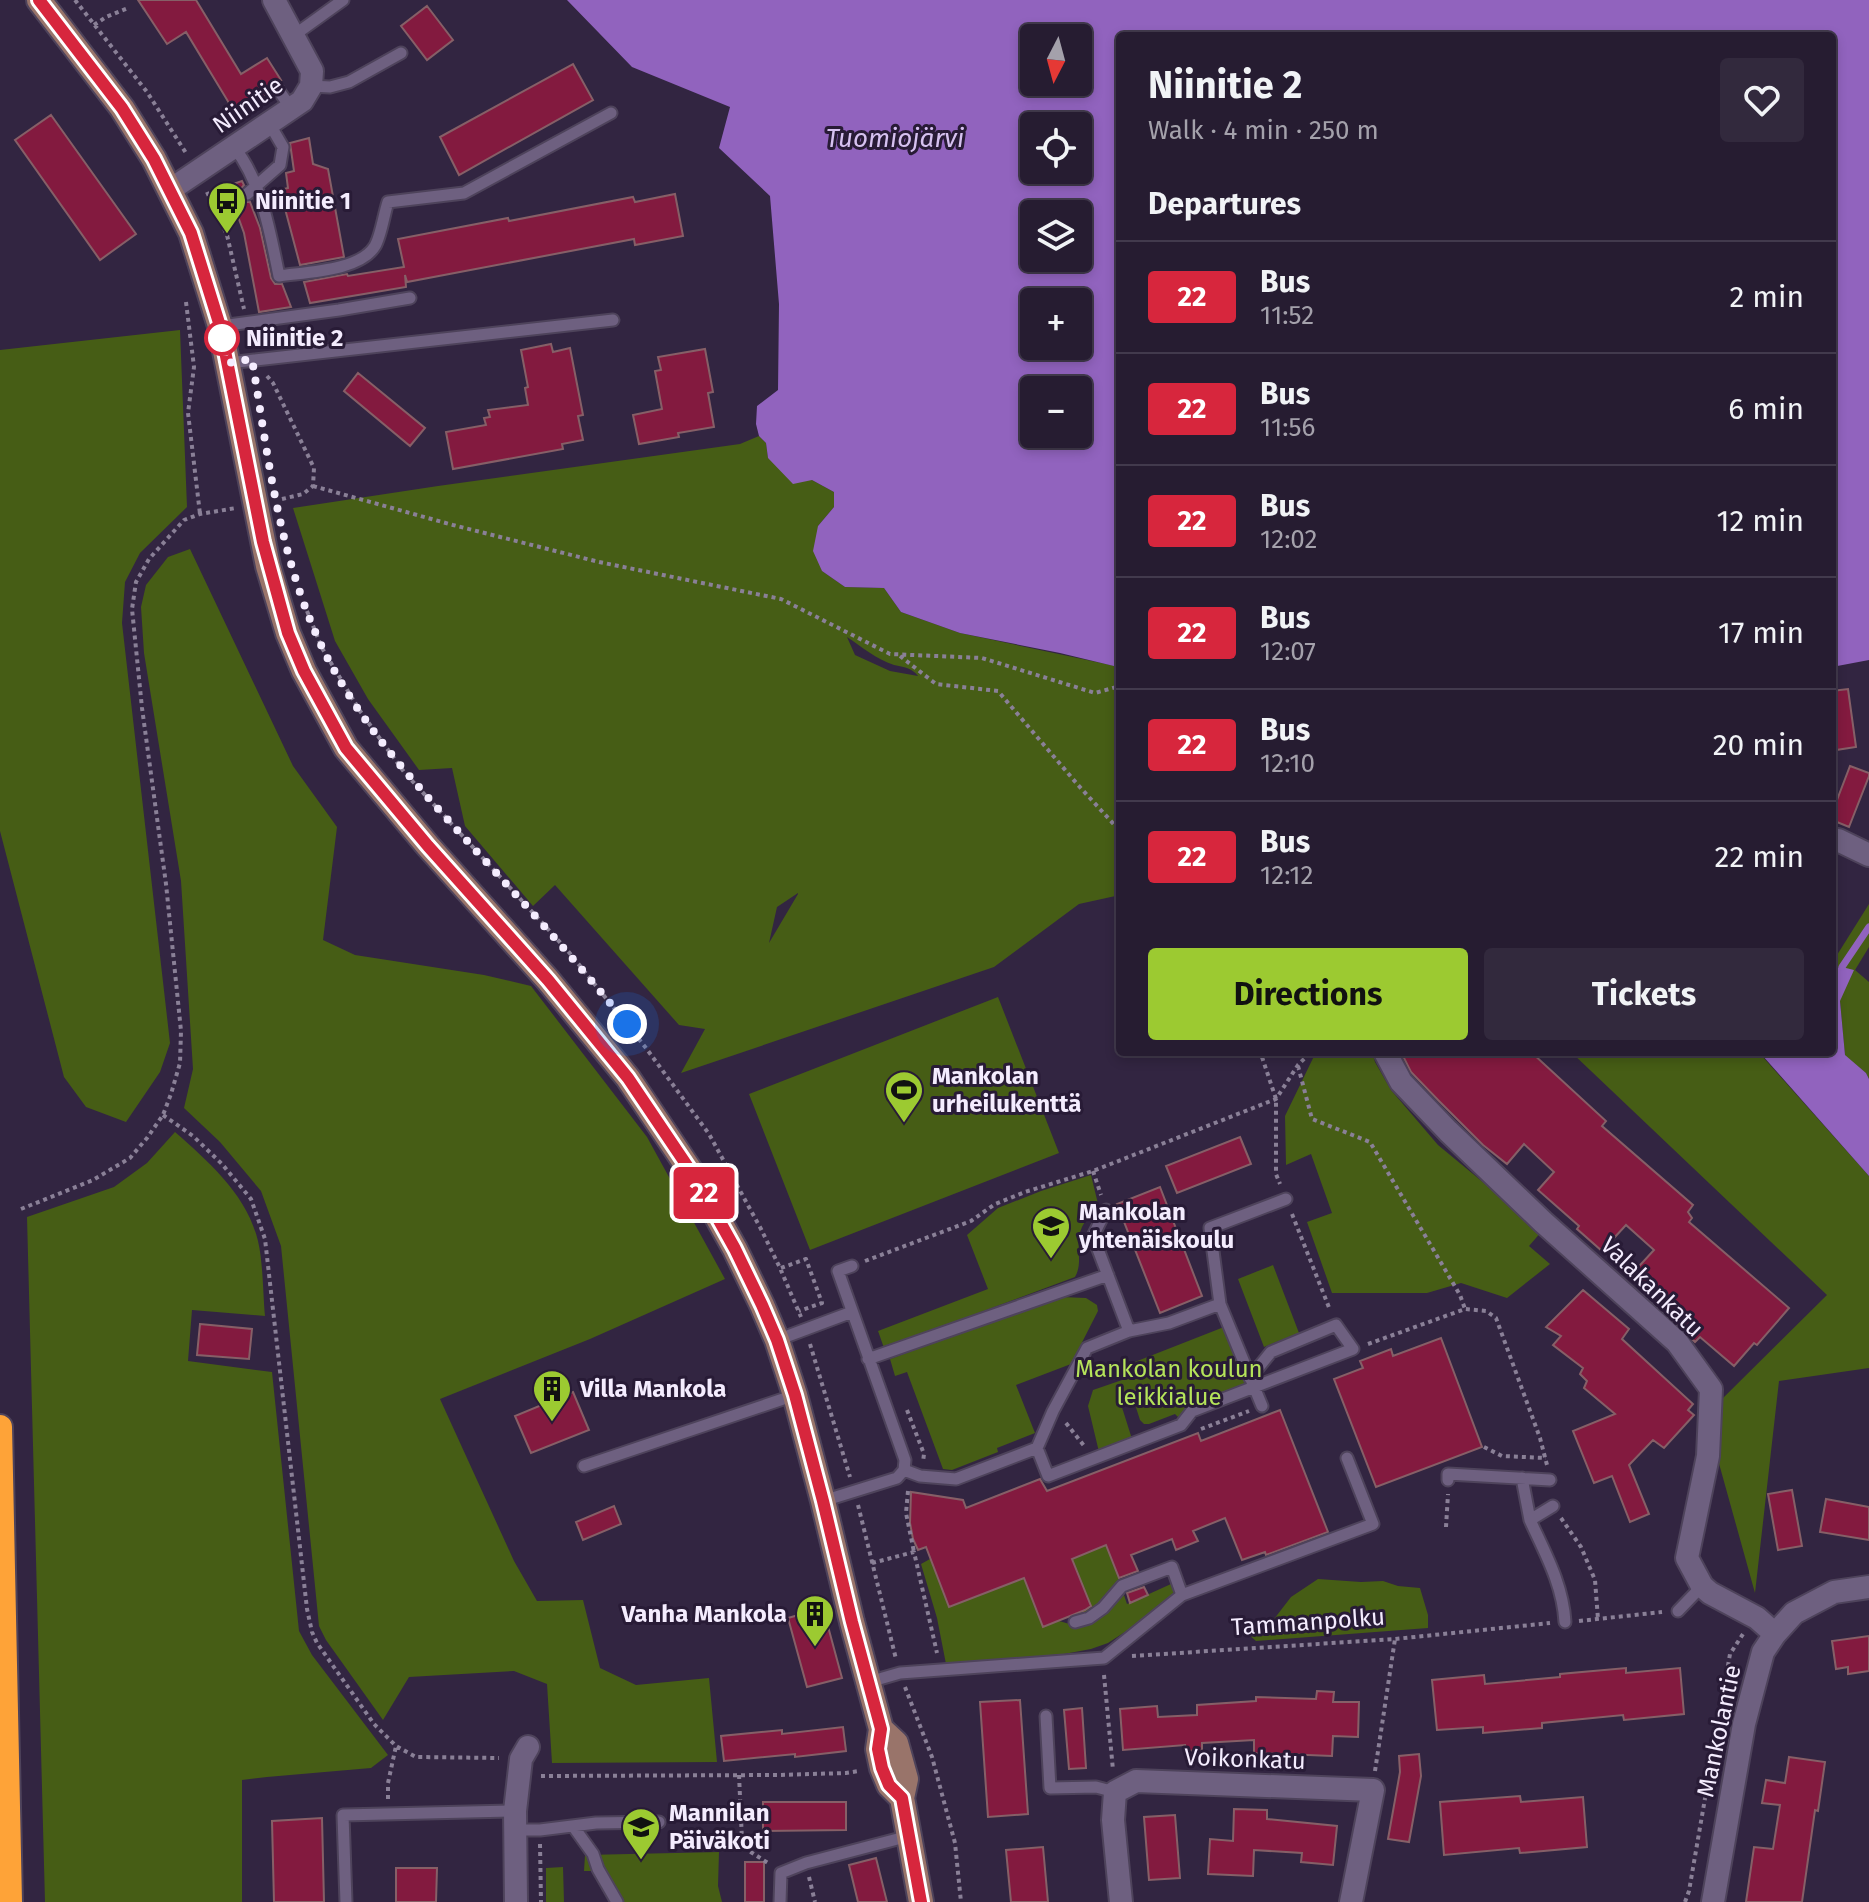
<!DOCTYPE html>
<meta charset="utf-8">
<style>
body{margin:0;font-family:"Fira Sans",sans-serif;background:#32293d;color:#f1f3f6;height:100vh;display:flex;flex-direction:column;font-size:30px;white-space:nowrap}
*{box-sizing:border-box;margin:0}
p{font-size:26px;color:#a4a1ab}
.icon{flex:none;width:44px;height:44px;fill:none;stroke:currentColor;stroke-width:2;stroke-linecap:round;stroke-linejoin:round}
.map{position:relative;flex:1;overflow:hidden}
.sheet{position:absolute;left:1116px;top:32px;width:720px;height:1024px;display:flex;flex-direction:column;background:#261c31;border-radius:8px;box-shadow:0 4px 12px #0003,0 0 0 2px #423a4d}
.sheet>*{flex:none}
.badge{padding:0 16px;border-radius:6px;font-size:28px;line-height:52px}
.needle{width:52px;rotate:186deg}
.fabs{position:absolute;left:1020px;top:24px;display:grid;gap:16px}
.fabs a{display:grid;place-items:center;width:72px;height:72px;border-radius:8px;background:#261c31;box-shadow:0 4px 12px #0003,0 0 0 2px #423a4d;font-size:40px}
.you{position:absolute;width:40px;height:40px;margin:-20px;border:6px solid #fff;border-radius:50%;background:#1a73e8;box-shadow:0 0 0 12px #1a73e833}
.map>.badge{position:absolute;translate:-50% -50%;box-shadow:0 0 0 4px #fff}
h2{padding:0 32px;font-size:30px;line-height:72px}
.round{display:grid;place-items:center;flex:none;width:84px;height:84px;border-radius:8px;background:#32293d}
.headline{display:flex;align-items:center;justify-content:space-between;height:136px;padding:0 32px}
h1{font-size:38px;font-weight:700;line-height:60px}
.button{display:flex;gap:16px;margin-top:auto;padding:16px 32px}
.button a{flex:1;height:92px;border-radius:8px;background:#9cca31;color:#111;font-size:32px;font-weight:700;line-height:92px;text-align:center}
.button a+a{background:#32293d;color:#f1f3f6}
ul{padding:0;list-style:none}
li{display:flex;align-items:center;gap:24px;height:112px;padding:0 32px;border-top:2px solid #423a4d}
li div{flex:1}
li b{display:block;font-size:30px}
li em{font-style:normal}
li .badge{min-width:88px;font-weight:700;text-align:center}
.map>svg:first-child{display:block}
.green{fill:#465d15;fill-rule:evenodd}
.water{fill:#9163be;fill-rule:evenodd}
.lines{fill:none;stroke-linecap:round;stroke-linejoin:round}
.stream{stroke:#9163be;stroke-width:7}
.building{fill:#831a3f;stroke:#865f67;stroke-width:2}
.lane-casing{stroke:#4e435b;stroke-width:15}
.street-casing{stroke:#4e435b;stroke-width:26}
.secondary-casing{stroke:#4e435b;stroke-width:28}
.highway-casing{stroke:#4e435b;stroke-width:28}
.path{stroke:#8a8097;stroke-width:4;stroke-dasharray:4 4;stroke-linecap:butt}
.lane{stroke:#6e6080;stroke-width:11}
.street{stroke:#6e6080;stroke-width:22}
.secondary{stroke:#99746a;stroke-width:24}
.highway{stroke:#fea338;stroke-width:24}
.line-casing{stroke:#fff;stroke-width:18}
.line{stroke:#d7263d;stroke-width:12}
.walk{stroke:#f4ecfe;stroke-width:8;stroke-dasharray:0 14.4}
.stop-dot{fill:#fff;stroke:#d7263d;stroke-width:4}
.labels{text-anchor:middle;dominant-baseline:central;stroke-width:6;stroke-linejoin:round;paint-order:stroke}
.street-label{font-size:24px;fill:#f4ecfe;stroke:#281b36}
.poi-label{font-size:24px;font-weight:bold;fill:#f4ecfe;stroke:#281b36;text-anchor:start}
.stop-label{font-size:24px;font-weight:bold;fill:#f4ecfe;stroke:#281b36;text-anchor:start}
.park-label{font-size:24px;fill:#b5e35a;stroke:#281b36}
.water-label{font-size:26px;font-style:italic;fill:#d6c1f0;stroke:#281b36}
</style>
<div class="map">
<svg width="1869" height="1902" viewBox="0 0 1869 1902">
<rect width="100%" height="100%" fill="#322541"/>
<!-- green -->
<path class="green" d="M180,330L187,507L140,553L125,582L122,623L170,1043L160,1072L126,1122L86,1107L64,1077L0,831V350Z
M759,436L766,443L768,458L812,480L834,492V507L818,526L822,571L845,587L884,588L901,612L960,633L1120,667V895L1079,904L994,967L681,1073L705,1029L679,1025L555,885L533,906L465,826L452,768L419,770L368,699L335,641L293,508L438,486L740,444ZM847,637C862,647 876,659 894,665C904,667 912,668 918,676L890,671L855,655ZM798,893V894L769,943L777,907Z
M190,549L293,766L337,827L323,940L355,955L484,975L531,986L647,1137L725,1279L590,1339L440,1399L514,1561L537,1601L583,1600L600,1668L636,1685L709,1678L717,1762L552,1763L547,1684L514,1671L409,1677L383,1720L326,1640L319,1626L281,1246L261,1191L220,1142L184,1108L193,1069L181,881L144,653L141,607L146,585L168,557Z
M1869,904V947L1855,970L1869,982V1079L1866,1073L1845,1056L1840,1001L1842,967L1832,969V963Z
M998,997L1059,1153L810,1250L749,1094Z
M1316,1052H1372L1375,1062L1391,1090L1438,1145L1542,1231L1529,1246L1550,1264L1507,1298L1461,1283L1427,1293H1332L1307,1222L1332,1213L1311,1154L1286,1165L1285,1116Z
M1571,1052H1763L1762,1056L1869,1176V1368L1779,1381L1755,1593L1703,1406L1721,1400L1827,1295Z
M175,1132C209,1162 247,1195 258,1241C263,1262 263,1294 265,1316L192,1310L188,1361L272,1372L299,1631L312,1655L388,1755L371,1768L267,1777L242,1780V1902H45L27,1217L114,1187L147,1163Z
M1091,1175L1099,1208C1093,1214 1085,1220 1082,1227C1074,1244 1084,1262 1075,1277L884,1348L878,1331L988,1289L967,1235L998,1208L1041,1191Z
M1273,1265L1299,1333L1264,1347L1238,1279Z
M1061,1297L1086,1298L1097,1305L1098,1311L1071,1364L1016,1385L1035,1433L997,1448L998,1452L952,1470L943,1469L907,1372L895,1376L890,1359Z
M1224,1327L1246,1386L1180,1419L1175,1414L1149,1424H1144L1140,1420L1131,1392L1120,1398V1401L1132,1439L1099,1452L1088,1406L1093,1390L1125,1379L1122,1367Z
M1106,1545L1121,1584L1093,1610L1077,1618L1075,1614L1091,1608L1072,1559Z
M930,1559L949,1607L1024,1578L1043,1627L1059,1621L1073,1625L1123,1592L1127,1604L1171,1584L1174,1592L1173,1595L1134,1626L1108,1643L1091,1649L1064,1654L946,1664L937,1618L921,1564Z
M1318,1579L1361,1582L1383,1581L1398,1586L1420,1588L1428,1615V1628L1256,1641L1248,1634L1267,1628L1291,1597Z
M719,1852L718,1886L722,1902H609L593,1871H584L585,1855Z
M563,1867L564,1902H546V1868Z"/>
<!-- water -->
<path class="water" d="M567,0H1869V660L1832,667V36H1120V667H1118L1060,653L960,633L901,612L884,588L845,587L822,571L813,551L818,526L834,507V492L812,480L793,484L768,458L766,443L759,436L756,424L757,406L778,390L779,304L770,196L719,148L730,107L632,67ZM1034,38H1078V82H1034ZM1034,126H1078V170H1034ZM1034,214H1078V258H1034ZM1034,302H1078V346H1034ZM1034,390H1078V434H1034Z
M1842,967L1854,970L1840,1001L1845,1055L1866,1073L1869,1079V1176L1762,1055L1763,1052H1832V969Z"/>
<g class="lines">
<!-- stream -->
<path class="stream" d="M1842,967L1869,927"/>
</g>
<!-- building -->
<path class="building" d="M138,0H196L241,74L267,58L281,80L272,82L269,85L270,92L235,113L186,32L167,44Z
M427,6L453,40L427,60L401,26Z
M573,64L593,100L459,175L440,137Z
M51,115L136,234L100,260L15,140Z
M309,138L313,164L328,169L344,257L300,265L280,190L288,188L286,173L294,171L290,143Z
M242,181L244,185L239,191V196L244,202H250L260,228L271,278L275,284H282L291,307L259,312L244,233L227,186Z
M675,194L683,236L635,245L634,239L407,282L405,275L406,287L310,303L304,282L347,274L348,276L404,267L398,239L508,218L509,221L633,197L635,202Z
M551,344L553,352L570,348L583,415L578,416L583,440L562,444L563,449L453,469L446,432L486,425L484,418L490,417L488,410L528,405L525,388L528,387L521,350Z
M705,349L713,392L708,393L714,427L678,433L679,437L639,444L633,415L662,409L655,371L661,370L658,357Z
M358,373L425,428L410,446L344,391Z
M1848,689L1856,747L1836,750L1835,742H1832V691Z
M1850,766L1869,773V776L1849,827L1832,820V813Z
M1401,1052H1531L1606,1121L1602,1126L1693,1205L1688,1212L1692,1218L1689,1222L1789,1308L1757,1345L1754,1343L1734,1366L1700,1337L1695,1342L1671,1318L1674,1316L1630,1276L1654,1250L1626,1225L1602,1251L1577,1229L1579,1226L1538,1190L1554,1172L1524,1144L1507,1164L1483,1145L1439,1101L1411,1072Z
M1240,1137L1251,1164L1177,1193L1166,1166Z
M1160,1187L1202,1296L1160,1313L1117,1204Z
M1583,1290L1629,1329L1622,1339L1693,1404L1688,1410L1694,1415L1664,1448L1653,1440L1629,1465L1649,1514L1630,1522L1612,1476L1594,1483L1573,1431L1615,1414L1584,1388L1587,1381L1580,1374L1583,1368L1553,1345L1561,1336L1546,1327Z
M200,1324L252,1329L249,1359L197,1355Z
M1441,1338L1482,1447L1376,1487L1334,1379L1363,1368L1360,1361L1391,1349L1393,1356Z
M573,1392L589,1430L531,1453L515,1416Z
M1280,1410L1328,1532L1266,1555L1265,1552L1242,1560L1225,1518L1193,1531L1198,1541L1176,1550L1172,1539L1131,1555L1138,1571L1119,1578L1106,1545L1072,1559L1091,1606L1085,1610L1043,1627L1024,1578L949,1607L926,1547L918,1550L913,1539L910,1523L911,1492L963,1500L966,1508L1040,1479L1047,1491L1198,1433L1201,1441Z
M1792,1490L1802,1546L1778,1550L1768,1494Z
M1826,1499L1869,1507V1540L1820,1532Z
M614,1506L621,1524L583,1540L576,1522Z
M1144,1587L1148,1595L1130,1603L1127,1593Z
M823,1608L842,1678L807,1687L788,1618Z
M1869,1636V1671L1848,1674V1667L1836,1669L1832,1641Z
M1626,1668V1673L1680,1668L1684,1714L1624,1720L1623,1715L1542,1723V1728L1483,1733V1727L1437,1730L1432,1680L1484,1675L1485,1684L1560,1677V1674Z
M1317,1691L1334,1692L1333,1702H1359L1358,1737L1333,1736L1332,1756L1254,1753V1740L1202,1743V1750L1185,1751V1745L1123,1750L1120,1709L1157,1706L1158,1717L1197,1715V1705L1256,1701V1697L1316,1699Z
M1020,1700L1028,1814L988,1817L980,1702Z
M1082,1708L1086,1768L1069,1769L1064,1710Z
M843,1727L846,1751L795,1757V1754L724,1761L721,1736L782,1730V1734Z
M1419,1754L1421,1776L1409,1842L1388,1839L1400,1772L1399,1756Z
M1789,1757L1825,1762L1818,1811L1815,1810L1802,1902H1746L1754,1847L1773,1849L1780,1805L1762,1803L1766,1780L1785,1783Z
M1520,1796L1521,1802L1583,1797L1587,1847L1520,1853L1519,1848L1444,1855L1440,1802Z
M763,1802H846V1830L763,1831Z
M1234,1809L1267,1810V1819L1337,1826L1333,1865L1301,1862L1302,1853L1254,1850L1253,1876L1208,1874L1210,1839L1233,1841Z
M1175,1815L1180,1878L1149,1880L1144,1817Z
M322,1818L324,1902H274L272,1821Z
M1043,1847L1048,1902H1011L1006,1850Z
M876,1858L887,1902H858L849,1865Z
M745,1862H764V1902H745Z
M396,1868H437L436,1902H396Z"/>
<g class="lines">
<defs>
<path id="lane" d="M293,36L343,0
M311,86L330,87L349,82L401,53
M277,88L291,108
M234,147C262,182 270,233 279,276C306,272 360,271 375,246C381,236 384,214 388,202L464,193L611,113
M247,194L280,165L283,147L269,123
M221,326L339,310L410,298
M228,363L613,320
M1106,1210L1093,1236L1129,1331
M1220,1304L1210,1228L1286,1199
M777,1340L852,1312
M868,1359L1108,1275
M1037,1448L1048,1476L1181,1425L1192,1411L1353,1349L1336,1325L1271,1352L1250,1378
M584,1466L795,1395
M904,1470L920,1476L956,1479L1037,1448L1053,1411L1087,1348L1129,1331L1169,1323L1220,1304L1262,1406
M1522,1478L1530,1520L1553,1506
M1448,1480V1474L1550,1480
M823,1501L897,1478L904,1470L905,1460L838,1271L852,1266
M1530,1520C1545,1553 1563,1585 1565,1622
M1678,1611L1702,1586
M1075,1622L1089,1618L1103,1608L1122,1586L1172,1567L1182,1595
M869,1682L900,1673L1104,1658L1182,1595L1373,1524L1347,1458
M1046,1716L1050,1788L1096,1787L1115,1792
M573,1826L593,1854L598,1869L617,1902
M516,1830H540L596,1823L659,1822
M346,1902L343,1815L515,1811
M780,1902L781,1873L806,1863L909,1836"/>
<path id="street" d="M170,190L302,101L311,86L312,71L274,0
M1832,839L1838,840L1869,855
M1385,1052L1401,1082L1448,1131L1543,1222L1677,1342L1711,1389L1708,1456L1687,1558L1702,1586L1710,1593L1757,1618L1775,1634
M516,1902L515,1811L521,1759L528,1747
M1121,1902L1113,1820L1115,1792L1136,1781L1373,1790L1351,1902
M1713,1902L1744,1724L1763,1652L1775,1634L1794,1613L1834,1592L1869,1587"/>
<path id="secondary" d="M39,0L122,108L154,159L191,233L220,326L268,566L288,633L304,671L346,748L428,846L548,980L628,1078L696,1179L735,1249L762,1305L777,1340L795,1395L823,1501L852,1622L881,1729L878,1749L882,1768L889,1785L902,1798
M881,1729L896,1743L906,1779L902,1798L921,1902"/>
<path id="highway" d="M0,1427L10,1902"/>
</defs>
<!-- lane casing -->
<use href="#lane" class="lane-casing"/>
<!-- street casing -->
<use href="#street" class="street-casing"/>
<!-- secondary casing -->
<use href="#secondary" class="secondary-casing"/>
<!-- highway casing -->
<use href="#highway" class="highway-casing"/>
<!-- path -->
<path class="path" d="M75,0L147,92L186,153
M94,25L106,17L128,8
M207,192L227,235L244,309
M186,302L194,367L188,413L200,514
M267,376L273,383L314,468L313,486
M313,486L453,525L599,562L781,599L890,654L982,658L1095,693L1120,686
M282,499L303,494L313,486
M307,611L322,648L360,711L404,772L568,951L646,1048L709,1134L761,1229L780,1268L801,1317
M900,656L936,684L998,691L1078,785L1120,831
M1262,1057L1276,1099V1174L1280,1184
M1298,1066L1312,1119L1370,1142L1460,1295L1465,1309
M163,1115L193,1136L222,1164L251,1199L265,1239L307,1609L312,1632L317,1643L374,1724L396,1746L416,1757L499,1758
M1093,1171L1101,1195
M21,1209L93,1180L130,1158L147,1138L163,1115L171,1094L180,1063L181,1031L166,884L142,708L132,609L136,582L149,559L184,520L200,514L236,508
M1292,1214L1330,1310
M865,1261L971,1221L995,1204L1025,1192L1093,1171L1276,1099L1298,1065L1311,1052
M781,1268L806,1259L822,1303L799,1311
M810,1344L850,1477
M1368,1344L1465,1309L1486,1311L1496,1318L1540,1438L1547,1465
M907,1410L924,1454L923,1462
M1066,1423L1085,1447
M1201,1429L1249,1411
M1484,1447L1502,1456L1546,1458
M908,1491L906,1513L914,1552
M858,1505L896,1659
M1561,1518L1581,1547L1595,1580L1598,1619
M1446,1527L1448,1494
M872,1563L914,1552L937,1653
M1579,1621L1662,1612
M1132,1656L1395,1639L1550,1623
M1104,1675L1113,1770
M905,1687L932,1757L955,1843L961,1902
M1375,1771L1395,1639
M739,1775L742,1840L746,1849L768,1863
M541,1776L777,1775L846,1773L859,1771
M388,1799V1783L396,1746
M540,1844L541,1902
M809,1877L815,1902
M1685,1902L1689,1891L1730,1654L1743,1634"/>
<!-- lane -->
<use href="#lane" class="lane"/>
<!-- street -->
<use href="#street" class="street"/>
<!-- secondary -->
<use href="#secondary" class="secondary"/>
<!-- highway -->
<use href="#highway" class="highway"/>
</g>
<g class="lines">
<defs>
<path id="line" d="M39,0L122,108L154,159L191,233L220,326L263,542L288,633L304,671L346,748L428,846L548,980L628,1078L696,1179L735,1249L762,1305L777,1340L795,1395L823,1501L852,1622L881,1729L878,1749L882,1768L889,1785L902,1798L921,1902"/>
</defs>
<!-- line casing -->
<use href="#line" class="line-casing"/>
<!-- line -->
<use href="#line" class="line"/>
<!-- walk -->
<path class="walk" d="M222,338L228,363L252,359C268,456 279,557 322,647C360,726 421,790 479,854C530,910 580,965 627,1024"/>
</g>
<!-- icons -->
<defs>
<symbol id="bus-pin" viewBox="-11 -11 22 30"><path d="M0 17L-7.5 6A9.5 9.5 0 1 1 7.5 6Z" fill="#9cca31" stroke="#281b36"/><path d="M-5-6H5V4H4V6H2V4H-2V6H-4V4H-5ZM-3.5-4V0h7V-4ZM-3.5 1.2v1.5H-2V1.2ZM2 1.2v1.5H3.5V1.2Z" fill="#111"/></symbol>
<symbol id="stadium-pin" viewBox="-11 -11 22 30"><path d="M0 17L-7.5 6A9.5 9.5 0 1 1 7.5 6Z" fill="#9cca31" stroke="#281b36"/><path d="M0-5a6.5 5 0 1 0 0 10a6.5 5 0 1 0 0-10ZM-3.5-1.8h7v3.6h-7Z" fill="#111"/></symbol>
<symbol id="school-pin" viewBox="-11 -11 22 30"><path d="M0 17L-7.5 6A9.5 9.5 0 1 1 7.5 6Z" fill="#9cca31" stroke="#281b36"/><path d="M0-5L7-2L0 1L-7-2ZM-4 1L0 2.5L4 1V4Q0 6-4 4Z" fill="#111"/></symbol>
<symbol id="building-pin" viewBox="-11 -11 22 30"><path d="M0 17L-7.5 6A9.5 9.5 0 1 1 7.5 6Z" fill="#9cca31" stroke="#281b36"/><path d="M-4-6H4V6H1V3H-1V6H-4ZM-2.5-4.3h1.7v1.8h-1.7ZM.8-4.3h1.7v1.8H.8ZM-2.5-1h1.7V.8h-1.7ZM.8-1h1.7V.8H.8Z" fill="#111"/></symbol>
</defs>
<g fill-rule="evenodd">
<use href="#bus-pin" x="205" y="179" width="44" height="60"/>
<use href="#stadium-pin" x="882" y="1068" width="44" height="60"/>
<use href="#school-pin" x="1029" y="1204" width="44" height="60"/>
<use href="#building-pin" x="530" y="1367" width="44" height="60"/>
<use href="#building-pin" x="793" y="1592" width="44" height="60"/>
<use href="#school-pin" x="619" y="1805" width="44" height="60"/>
</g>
<!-- markers -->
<circle class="stop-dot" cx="222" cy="338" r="16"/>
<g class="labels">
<!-- street labels -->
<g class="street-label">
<text transform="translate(248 105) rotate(-35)">Niinitie</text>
<text transform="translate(1652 1287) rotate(44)">Valakankatu</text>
<text transform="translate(1308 1622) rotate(-4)">Tammanpolku</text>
<text transform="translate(1719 1731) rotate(-78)">Mankolantie</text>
<text transform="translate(1245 1759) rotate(2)">Voikonkatu</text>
</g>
<!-- poi labels -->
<g class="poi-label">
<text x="255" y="201">Niinitie 1</text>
<text x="932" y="1076">Mankolan<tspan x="932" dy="28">urheilukenttä</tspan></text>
<text x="1079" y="1212">Mankolan<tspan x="1079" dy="28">yhtenäiskoulu</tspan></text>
<text x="580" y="1389">Villa Mankola</text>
<text x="787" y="1614" text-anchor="end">Vanha Mankola</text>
<text x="669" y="1813">Mannilan<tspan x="669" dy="28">Päiväkoti</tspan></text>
</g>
<!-- stop labels -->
<g class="stop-label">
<text x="246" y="338">Niinitie 2</text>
</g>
<!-- park labels -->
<g class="park-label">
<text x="1169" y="1369">Mankolan koulun<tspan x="1169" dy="28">leikkialue</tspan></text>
</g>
<!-- water labels -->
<g class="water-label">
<text x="895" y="138">Tuomiojärvi</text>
</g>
</g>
</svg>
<div class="fabs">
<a><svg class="needle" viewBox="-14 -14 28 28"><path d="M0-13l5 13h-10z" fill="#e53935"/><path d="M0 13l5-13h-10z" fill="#a4a1ab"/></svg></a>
<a><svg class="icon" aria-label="locate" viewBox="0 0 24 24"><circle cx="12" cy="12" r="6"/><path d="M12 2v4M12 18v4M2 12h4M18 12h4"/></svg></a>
<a><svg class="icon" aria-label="layers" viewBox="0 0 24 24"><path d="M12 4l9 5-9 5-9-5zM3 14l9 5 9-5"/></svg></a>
<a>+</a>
<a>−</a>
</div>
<div class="you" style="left:627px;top:1024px"></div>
<b class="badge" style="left:704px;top:1193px;background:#d7263d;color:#fff">22</b>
<section class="sheet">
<div class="headline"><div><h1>Niinitie 2</h1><p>Walk · 4 min · 250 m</p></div><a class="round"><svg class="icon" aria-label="heart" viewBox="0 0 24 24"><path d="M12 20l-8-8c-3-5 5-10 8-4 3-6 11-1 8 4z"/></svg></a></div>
<h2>Departures</h2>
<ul>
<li><span class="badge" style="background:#d7263d;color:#fff">22</span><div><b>Bus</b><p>11:52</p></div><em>2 min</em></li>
<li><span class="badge" style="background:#d7263d;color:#fff">22</span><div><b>Bus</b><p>11:56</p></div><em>6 min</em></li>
<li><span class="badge" style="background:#d7263d;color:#fff">22</span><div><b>Bus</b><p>12:02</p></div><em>12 min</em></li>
<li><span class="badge" style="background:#d7263d;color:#fff">22</span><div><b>Bus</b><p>12:07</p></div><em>17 min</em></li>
<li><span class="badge" style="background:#d7263d;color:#fff">22</span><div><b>Bus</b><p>12:10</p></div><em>20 min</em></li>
<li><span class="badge" style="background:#d7263d;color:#fff">22</span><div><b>Bus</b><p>12:12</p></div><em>22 min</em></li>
</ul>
<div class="button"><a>Directions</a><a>Tickets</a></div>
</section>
</div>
